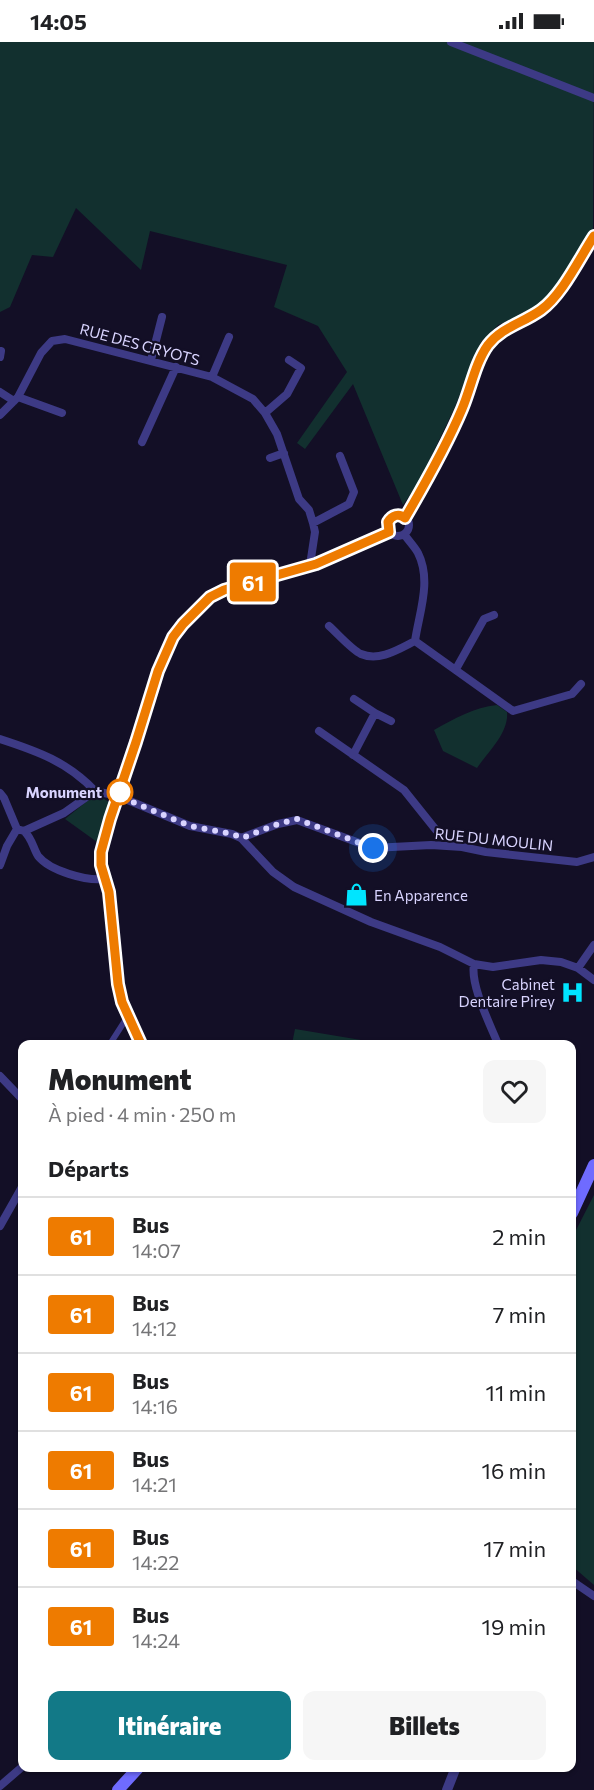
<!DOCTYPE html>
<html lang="fr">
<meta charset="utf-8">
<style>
body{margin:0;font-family:Commissioner,sans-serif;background:#f6f6f6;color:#202124;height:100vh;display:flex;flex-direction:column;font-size:22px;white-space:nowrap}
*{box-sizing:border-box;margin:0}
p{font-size:20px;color:#757577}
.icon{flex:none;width:33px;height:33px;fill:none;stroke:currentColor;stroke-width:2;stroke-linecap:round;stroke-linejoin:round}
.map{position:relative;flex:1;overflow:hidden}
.side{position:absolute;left:18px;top:998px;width:558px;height:732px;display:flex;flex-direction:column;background:#fff;border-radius:12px;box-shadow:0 2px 4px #0004}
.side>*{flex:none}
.badge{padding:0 12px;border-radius:4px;font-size:21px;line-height:39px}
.you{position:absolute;width:30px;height:30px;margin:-15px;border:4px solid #fff;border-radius:50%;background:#1a73e8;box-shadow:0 0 0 9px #1a73e833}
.map>.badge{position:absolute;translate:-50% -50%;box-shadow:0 0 0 3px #fff}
h2{padding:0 30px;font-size:22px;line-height:54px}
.round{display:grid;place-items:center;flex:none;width:63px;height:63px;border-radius:12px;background:#f6f6f6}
.summary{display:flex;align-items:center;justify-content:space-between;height:102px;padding:0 30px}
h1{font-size:28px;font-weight:800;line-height:45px}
.button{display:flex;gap:12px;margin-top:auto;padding:12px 30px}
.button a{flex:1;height:69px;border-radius:12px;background:#127987;color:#fff;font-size:24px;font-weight:800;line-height:69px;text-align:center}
.button a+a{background:#f6f6f6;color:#202124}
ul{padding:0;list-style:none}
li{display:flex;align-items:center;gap:18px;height:78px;padding:0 30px;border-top:2px solid #e0e0e0}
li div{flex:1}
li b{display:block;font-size:22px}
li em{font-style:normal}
li .badge{min-width:66px;font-weight:700;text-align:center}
.status{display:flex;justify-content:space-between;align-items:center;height:42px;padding:0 30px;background:#fff;direction:ltr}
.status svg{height:16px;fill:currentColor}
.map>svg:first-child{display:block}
.green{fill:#12302f}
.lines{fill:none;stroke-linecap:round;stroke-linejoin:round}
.pedestrian{stroke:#3d3a85;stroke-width:6}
.minor{stroke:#3d3a85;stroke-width:8}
.tertiary{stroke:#3d3a85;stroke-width:10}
.secondary{stroke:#6f6bff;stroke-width:12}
.line-casing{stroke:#fff;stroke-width:14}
.line{stroke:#ee7b00;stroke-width:9}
.walk{stroke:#d9d4ff;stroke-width:6;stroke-dasharray:0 10.8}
.stop-dot{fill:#fff;stroke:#ee7b00;stroke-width:3}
.labels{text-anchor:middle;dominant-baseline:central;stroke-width:4.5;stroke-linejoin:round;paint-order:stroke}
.street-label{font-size:15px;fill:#d9d4ff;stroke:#130f26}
.stop-label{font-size:15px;font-weight:bold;fill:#d9d4ff;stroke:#130f26;text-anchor:end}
.poi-label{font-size:15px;fill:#d9d4ff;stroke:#130f26;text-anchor:start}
</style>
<div class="status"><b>14:05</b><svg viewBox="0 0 49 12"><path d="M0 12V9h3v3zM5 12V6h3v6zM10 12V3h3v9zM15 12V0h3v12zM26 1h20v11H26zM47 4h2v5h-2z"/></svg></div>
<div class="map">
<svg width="594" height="1748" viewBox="0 0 594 1748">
<rect width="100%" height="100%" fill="#130f26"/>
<!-- green -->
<path class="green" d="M0,0H594L593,188L558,245L536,268L498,283L481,300L454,367L419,440L403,463L353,342L305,407L297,401L347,330L318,284L274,265L287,223L150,189L141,228L76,166L53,215L32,213L10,265L0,270Z
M497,663L507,670C509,691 488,710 477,726L443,709L434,688C454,677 474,665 497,663Z
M91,756H103L110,761L97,800L65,777Z
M295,987L367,999V1002H292Z
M594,1153V1543L572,1524V1196Z"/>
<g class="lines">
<!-- pedestrian -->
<path class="pedestrian" d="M110,1002L128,974"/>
<!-- minor -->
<path class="minor" d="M451,0L594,56
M0,315L1,309
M151,318L162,275
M212,335L229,295
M0,350L14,359
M18,355L62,371
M265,371L287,352L301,326L289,318
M0,373L18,355L41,311L52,299L65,297L212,335L253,357L265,371L277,392L299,457L309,468L313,481L315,490L310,523
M142,400L176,325
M270,416L284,411
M387 483a11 11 0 1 1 22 0a11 11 0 1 1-22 0Z
M313,481L349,462L354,450L340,414
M404,492C408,498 415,505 418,511C432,539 419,571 415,599L513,669L572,652L581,642
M329,584C337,591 352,608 361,612C379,620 399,607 415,599
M456,627L484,577L494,573
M375,671L391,679
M319,689L404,748L436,788
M0,697C37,709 68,720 95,749
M353,713L375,671L354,657
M0,751L4,756L17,787
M24,789C32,796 33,806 38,814C50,829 86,839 104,837
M241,796L278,782L297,778L373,806L431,803L462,805L486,810L577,820L594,815
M0,823L7,804L17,787L24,789L64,771L95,749L118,754L190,784L232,792L241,796L273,830L294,845L371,880L440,905L474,922L493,925L541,918L561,920L578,926L594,938
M474,922C470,943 490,982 498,1002
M578,926L594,903
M141,1002L122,960L118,942L109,850L101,823V810L110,777L137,700L158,629L173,595L183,582L209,555L224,548L316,522L389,490
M0,1034L22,1057
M0,1184L22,1145
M572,1539L594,1554
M0,1744L22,1725"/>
<!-- tertiary -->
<path class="tertiary" d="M405,476C426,440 446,405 462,367C471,346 475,321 488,303C502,285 523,281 541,268C562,253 580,217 594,194
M447,1748L456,1725"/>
<!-- secondary -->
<path class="secondary" d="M572,1171L594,1123
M118,1748L139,1725"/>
</g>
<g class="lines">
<defs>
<path id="line" d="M141,1002L122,960L118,942L109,850L101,823V810L110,777L136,700L158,629L173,595L183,582L210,555L224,548L316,522L389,490L388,480C392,473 399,471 405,476C426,440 446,405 462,367C471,346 475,321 488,303C502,285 523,281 541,268C562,253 579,217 594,194"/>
</defs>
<!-- line casing -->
<use href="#line" class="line-casing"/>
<!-- line -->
<use href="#line" class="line"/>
<!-- walk -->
<path class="walk" d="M120,750L118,754L190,784L232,792L242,796L278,782L297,777L373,806"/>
</g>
<!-- icons -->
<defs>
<symbol id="shop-bare" viewBox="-9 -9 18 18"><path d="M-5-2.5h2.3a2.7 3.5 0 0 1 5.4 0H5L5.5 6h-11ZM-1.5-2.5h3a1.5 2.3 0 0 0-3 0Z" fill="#00e5ff" stroke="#130f26" stroke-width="2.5" paint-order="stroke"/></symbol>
<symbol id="hospital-bare" viewBox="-9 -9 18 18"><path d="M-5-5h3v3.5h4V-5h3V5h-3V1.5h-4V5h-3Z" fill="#00e5ff" stroke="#130f26" stroke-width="2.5" paint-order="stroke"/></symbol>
</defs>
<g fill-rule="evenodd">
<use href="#shop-bare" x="340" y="836" width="33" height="33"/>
<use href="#hospital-bare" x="556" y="934" width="33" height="33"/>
</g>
<!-- markers -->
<circle class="stop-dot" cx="120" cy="750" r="12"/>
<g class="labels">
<!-- street labels -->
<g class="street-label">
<text transform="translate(140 302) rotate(15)">RUE DES CRYOTS</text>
<text transform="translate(494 797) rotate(6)">RUE DU MOULIN</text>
</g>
<!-- stop labels -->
<g class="stop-label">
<text x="102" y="750">Monument</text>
</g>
<!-- poi labels -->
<g class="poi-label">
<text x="374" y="853">En Apparence</text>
<text x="555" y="942" text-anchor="end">Cabinet<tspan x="555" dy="17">Dentaire Pirey</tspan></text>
</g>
</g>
</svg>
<div class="you" style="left:373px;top:806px"></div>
<b class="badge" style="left:253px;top:540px;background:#ee7b00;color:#fff">61</b>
<section class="side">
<div class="summary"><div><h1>Monument</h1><p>À pied · 4 min · 250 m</p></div><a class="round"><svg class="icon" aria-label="heart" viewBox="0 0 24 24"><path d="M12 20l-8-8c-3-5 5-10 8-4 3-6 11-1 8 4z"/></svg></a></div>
<h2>Départs</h2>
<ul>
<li><span class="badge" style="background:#ee7b00;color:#fff">61</span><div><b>Bus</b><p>14:07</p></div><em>2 min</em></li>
<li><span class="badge" style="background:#ee7b00;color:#fff">61</span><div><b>Bus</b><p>14:12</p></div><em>7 min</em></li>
<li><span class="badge" style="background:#ee7b00;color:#fff">61</span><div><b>Bus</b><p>14:16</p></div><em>11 min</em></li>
<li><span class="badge" style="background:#ee7b00;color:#fff">61</span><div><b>Bus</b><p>14:21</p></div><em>16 min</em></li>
<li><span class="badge" style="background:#ee7b00;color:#fff">61</span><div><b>Bus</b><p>14:22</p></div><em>17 min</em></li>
<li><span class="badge" style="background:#ee7b00;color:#fff">61</span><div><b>Bus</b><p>14:24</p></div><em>19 min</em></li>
</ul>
<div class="button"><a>Itinéraire</a><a>Billets</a></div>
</section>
</div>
